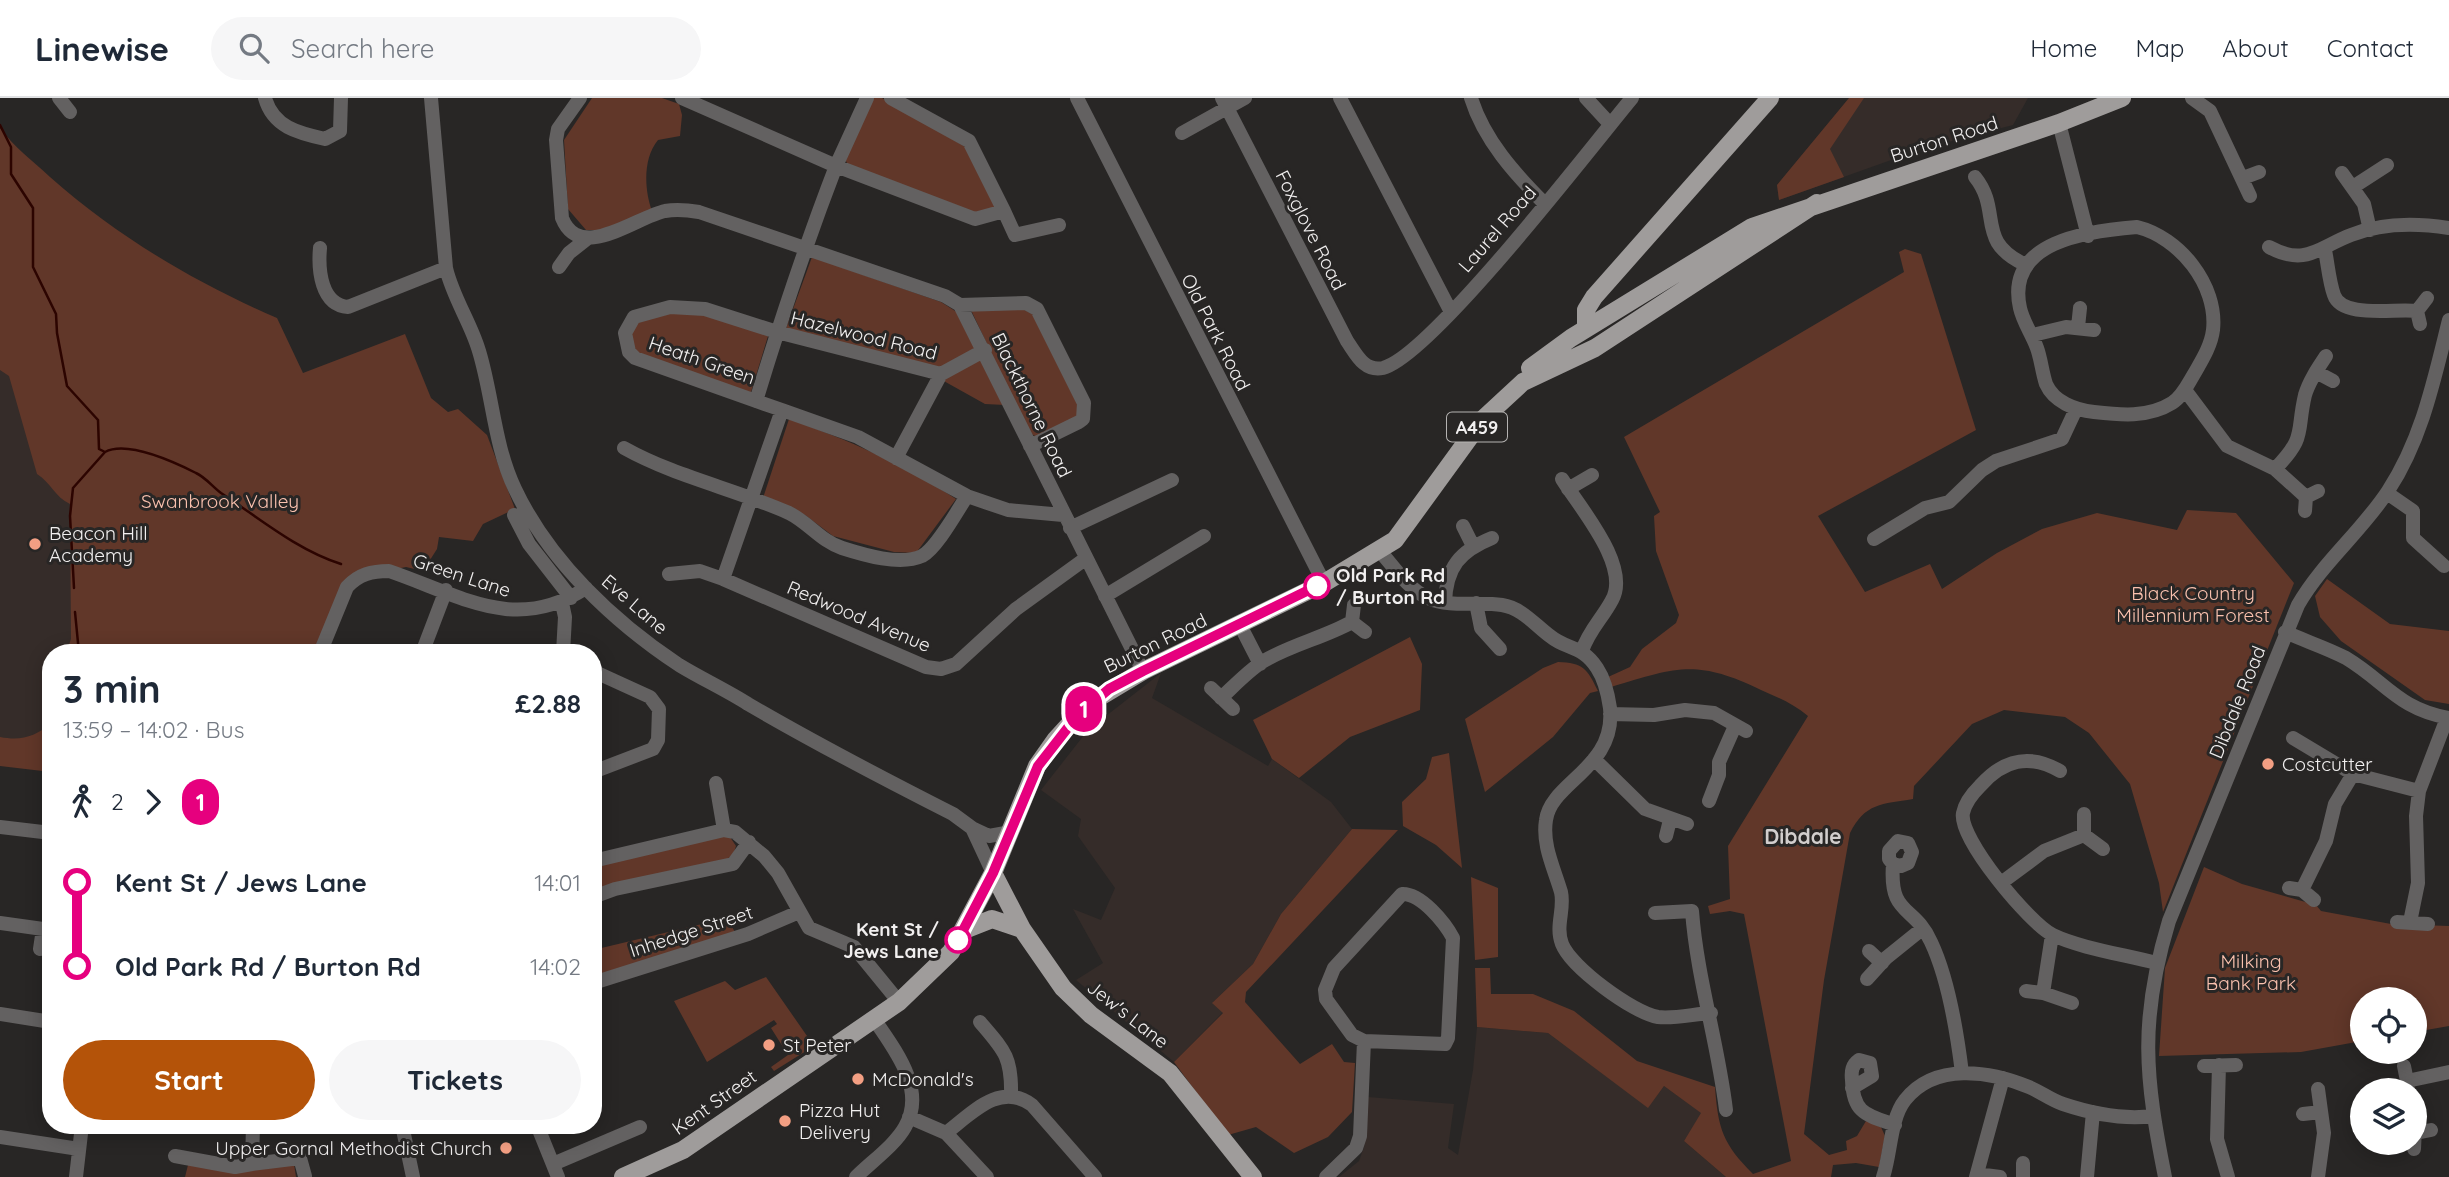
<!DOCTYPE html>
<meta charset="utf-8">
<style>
body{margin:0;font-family:Quicksand,sans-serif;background:#f6f6f7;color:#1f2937;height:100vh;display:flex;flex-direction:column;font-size:26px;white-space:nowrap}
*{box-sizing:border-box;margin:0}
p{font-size:23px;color:#747a83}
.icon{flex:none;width:38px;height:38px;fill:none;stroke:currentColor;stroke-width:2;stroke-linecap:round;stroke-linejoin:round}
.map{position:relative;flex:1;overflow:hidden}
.side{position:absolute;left:42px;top:546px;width:560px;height:490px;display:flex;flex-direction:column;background:#fff;border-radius:28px;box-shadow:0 4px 18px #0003}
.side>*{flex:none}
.badge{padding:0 14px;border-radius:23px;font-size:24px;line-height:46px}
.buttons{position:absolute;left:2350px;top:889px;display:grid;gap:14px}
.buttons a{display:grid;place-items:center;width:77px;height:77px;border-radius:50%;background:#fff;box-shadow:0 4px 18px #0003;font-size:35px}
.map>.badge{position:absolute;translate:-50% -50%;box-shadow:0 0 0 4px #fff}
.legs{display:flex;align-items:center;gap:10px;height:77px;padding:0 21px;font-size:23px}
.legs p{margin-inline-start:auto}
.head{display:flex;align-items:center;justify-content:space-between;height:119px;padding:0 21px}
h1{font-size:38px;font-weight:700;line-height:52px}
.cta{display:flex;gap:14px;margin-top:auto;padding:14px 21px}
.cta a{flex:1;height:80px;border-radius:42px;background:#b45309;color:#fff;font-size:28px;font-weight:700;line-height:80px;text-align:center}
.cta a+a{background:#f6f6f7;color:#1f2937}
ul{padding:0 21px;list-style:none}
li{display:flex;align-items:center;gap:24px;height:84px;font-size:26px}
li i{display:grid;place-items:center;width:10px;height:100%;margin:0 9px;background:currentColor}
li i::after{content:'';width:18px;height:18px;margin:-9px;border:5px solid;border-radius:50%;background:#fff}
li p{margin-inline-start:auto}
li:first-child i{background:linear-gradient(#0000 50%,currentColor 0)}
li:last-child i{background:linear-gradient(currentColor 50%,#0000 0)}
header{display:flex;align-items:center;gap:42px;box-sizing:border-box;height:98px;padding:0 35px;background:#fff;border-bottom:2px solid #e0e1e3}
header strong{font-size:33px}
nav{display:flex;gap:38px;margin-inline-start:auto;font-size:24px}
.search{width:490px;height:63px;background:#f6f6f7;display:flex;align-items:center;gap:18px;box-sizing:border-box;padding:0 24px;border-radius:38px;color:#747a83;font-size:26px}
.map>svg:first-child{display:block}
.built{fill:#352c29}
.green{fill:#613729}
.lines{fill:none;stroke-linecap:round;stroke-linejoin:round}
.stream{stroke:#2c0400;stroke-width:2.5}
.minor{stroke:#636161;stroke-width:14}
.major{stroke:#9f9c9b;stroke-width:18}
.line-1-casing{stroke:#fff;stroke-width:16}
.line-1{stroke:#e6007e;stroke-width:10}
.poi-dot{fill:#f39f83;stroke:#282625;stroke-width:2.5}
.stop-1-dot{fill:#fff;stroke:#e6007e;stroke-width:3.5}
.labels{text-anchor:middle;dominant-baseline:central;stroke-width:6;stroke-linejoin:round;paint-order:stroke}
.shield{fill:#282625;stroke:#b5b3b2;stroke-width:2}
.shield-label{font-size:18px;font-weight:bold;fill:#f1efef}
.street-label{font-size:19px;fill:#f1efef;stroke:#282625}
.park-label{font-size:19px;fill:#fac1ae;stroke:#282625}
.poi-label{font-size:19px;fill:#f1efef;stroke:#282625;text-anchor:start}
.stop-label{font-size:19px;font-weight:bold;fill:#f1efef;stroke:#282625;text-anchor:start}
.neighbourhood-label{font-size:21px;font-weight:bold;fill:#d2cecd;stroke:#282625}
</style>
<header>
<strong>Linewise</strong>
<div class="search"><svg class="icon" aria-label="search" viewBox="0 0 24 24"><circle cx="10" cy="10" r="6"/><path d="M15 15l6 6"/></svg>Search here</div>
<nav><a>Home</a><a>Map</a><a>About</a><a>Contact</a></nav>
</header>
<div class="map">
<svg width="2449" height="1079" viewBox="0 0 2449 1079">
<rect width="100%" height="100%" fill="#282625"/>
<!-- built -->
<path class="built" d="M1849,0H2028L2013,27L1922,51L1779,102L1777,87Z
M0,240L70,391L71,485V555H51V654L0,668Z
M1161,575L1152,600L1268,668L1272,661L1331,704L1352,731L1281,816L1253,866L1213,904L1223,914L1174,964L1076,882L1103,865L1073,811L1101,822L1115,790L1078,738L1081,721L1041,692L1088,632Z
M1477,929L1548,935L1648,1009L1664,988L1702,1015L1684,1043L1726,1079H1339L1359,1063L1364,1049L1368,999L1454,1006L1448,1050L1458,1057L1473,972Z"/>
<!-- green -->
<path class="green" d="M592,0H662L679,6L682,17L680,38L658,42C643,60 644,91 652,113L602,132H586L568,111L564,42Z
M872,0H882L969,51L996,109L981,118L848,67L845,61Z
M1849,0H1864L1830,51L1844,79L1779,102L1777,87Z
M0,30C14,49 33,63 50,79C118,139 194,184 277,220L303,275L405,236L431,300L448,314L458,311L487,337L515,411L483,426L473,443L439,439L437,451L423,473L406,469L360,478L320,555H66L71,541L70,406C55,399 51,385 37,376L9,278L0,272Z
M1905,151L1921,156L1976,332L1818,418L1865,494L1930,466L1942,491L1997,455L2042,431L2097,415L2177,432L2187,412L2236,415L2294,485L2163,814L2159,785L2130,686L2089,635L2065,619L2004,612L1972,626L1914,688L1913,701C1882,706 1865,705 1850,735L1824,882L1804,1036L1829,1057L1847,1052L1846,1043L1857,1038L1866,1023L1881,1029L1885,1038L1879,1069L1856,1065L1833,1067L1831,1079H1726L1684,1043L1701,1015L1664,988L1648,1010L1548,935L1477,929L1475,870H1490L1491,896H1533L1574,913L1637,963L1715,989C1718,1031 1723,1046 1753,1076L1791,1063L1744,816L1730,813L1710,816L1708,808L1730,801L1728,748L1808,618C1794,606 1777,599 1761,592C1697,561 1677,569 1611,589L1608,579L1630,569L1642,551L1676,525L1679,517L1656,453L1654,418L1660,414L1624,339L1904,174L1899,154Z
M812,159L941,204L963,218L979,252L940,271L785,233Z
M1019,209L1034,217L1080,308L1077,321L1039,340L1029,335L971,212Z
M685,212L704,214L768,238L751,294H744L637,255L629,236L634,224Z
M974,262H983L1005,307L985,306L942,282Z
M789,321C849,342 903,366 956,401L916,455L894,454L833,438L805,417L763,400Z
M2327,481L2390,526L2449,533V606L2425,602L2341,543L2320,519L2315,498Z
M1410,539L1422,566L1420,612L1350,639L1299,680L1272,661L1253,622Z
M1558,564C1583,565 1587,570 1598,593L1590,595L1553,639L1485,694L1465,621L1543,570Z
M51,625V674L0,668V639C21,643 35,639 51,625Z
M1449,655L1462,770L1436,747L1403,728L1402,704L1426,681L1432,659Z
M1352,731L1398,732L1246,894L1245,904L1300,966L1332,946L1344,964L1355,965L1352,1014L1328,1039L1294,1055L1256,1029L1228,1037L1174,964L1223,915L1212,905L1253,866L1281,816Z
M728,736L736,748L733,757L724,763L593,793V767Z
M2204,769L2242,786L2316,807L2321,813L2391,826L2449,828V928L2415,934V901H2362V943L2301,954L2159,958L2165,870Z
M1471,779L1498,790V859L1475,862Z
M727,820L736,836L593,881V852Z
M766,879L814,948L774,973L771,969L788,957L771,930L777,926L774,922L707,964L674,903L725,883L735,892Z
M294,1066L296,1079H185L188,1067Z"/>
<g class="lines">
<!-- stream -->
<path class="stream" d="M0,27L11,49V76L33,110V169L56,216L57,235L67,288L98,322L99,351L105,354C128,342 174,364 196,375C205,379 213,389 221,395C259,420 297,452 341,466
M74,490L70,418L73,390L105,354
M75,514L79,555"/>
<!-- minor -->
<path class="minor" d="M59,0L70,14
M265,0C273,29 298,35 325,41L340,33L341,0
M431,0L446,170C453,200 471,225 479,253C493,299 494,347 515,391C549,463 614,524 679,567C702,581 726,592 748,606C815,645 884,681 953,716L972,730L993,775
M580,0L558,31L556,42L562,120C580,165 636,119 665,113C677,111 687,112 699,114L945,198L960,207L1143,573
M682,0L836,68C806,146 780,224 756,303L635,260L629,254L625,235L634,219L670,209L705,211L777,234L941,276
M867,0L836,68L975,121L1004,113L969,43L891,0
M1077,0L1324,485
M1222,0L1347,243C1356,256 1364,274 1383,270C1431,258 1592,48 1632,0
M1340,0L1451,214
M1471,0C1484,42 1515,76 1545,106
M1586,0L1610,26
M2192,0L2210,13L2250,98
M2059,25L2088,138
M1182,35L1245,0
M2342,75L2364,106L2370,132
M1975,79C2003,114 1974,143 2026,167
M2243,80L2259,74
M2353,89L2387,67
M1004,113L1015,137L1059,127
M2137,129C2179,139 2218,187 2213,232C2211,248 2202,262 2194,276C2188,286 2182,299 2172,305C2148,320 2120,317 2094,314C2075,312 2054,304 2046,286C2042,274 2041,261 2037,250C2032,236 2023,224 2020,210C2005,143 2088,133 2137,129Z
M2269,149C2306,169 2319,149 2351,137C2381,125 2417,125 2449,130
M320,150C318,172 321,207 348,209L446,170
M2325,152C2328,167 2329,183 2334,197C2342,221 2396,210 2417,213
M559,169L569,155L588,140
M960,207L1026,205L1037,211L1084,305L1083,321L1079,324L1030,348
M2420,226L2417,213L2427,200
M2078,229L2080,210
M2033,237L2066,229L2094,232
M2316,274L2333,283
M2185,292L2227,348L2275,371L2306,399
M756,303L782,312
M624,350C676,379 735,391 789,415C809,425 821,443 842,450C864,457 900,468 922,458C937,450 957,413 967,398
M896,360L941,276L985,252
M2275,371C2307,338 2296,335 2305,297C2309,283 2318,270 2326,258
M1562,381C1580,410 1631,468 1612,502C1602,521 1589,532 1582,553
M1568,391L1592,377
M2387,395L2413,413V440L2444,468
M2305,413L2306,399L2318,393
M514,417L529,446L571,500
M1463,428L1473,448
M1070,430L1172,382
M1874,441L1925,410L1949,404L1982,372L1996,363L2062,341L2076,311
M1379,452C1394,469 1408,491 1428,500C1451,510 1478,503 1502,507C1522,510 1535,527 1550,538C1567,552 1582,547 1597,570C1605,582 1608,596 1610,610C1616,670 1551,684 1546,722C1542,747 1554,770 1561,794C1565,811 1555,828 1562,846C1571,869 1633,915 1658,919C1674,921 1694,916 1711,915
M669,476L700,473L723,481L926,569L941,571L956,566L1016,511L1085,461
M723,481L782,312L858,339L967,398L1008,412L1063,417
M1105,498L1204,438
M562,505L565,519L563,555
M1445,505C1446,469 1460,453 1492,440
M1476,505L1481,530L1500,551
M1354,507L1352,524L1365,534
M1240,527L1260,566
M2285,534C2305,543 2327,550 2346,560C2386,584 2398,611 2449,620
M320,555L347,489C359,476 372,473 389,473C462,498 515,536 586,490
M422,555L446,492
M593,573L650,599L659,611L658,642L653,651L593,674
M1211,590L1233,611
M1221,600C1234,588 1247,574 1262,564C1290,547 1323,540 1352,524
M1610,616L1654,617L1685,612L1714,615L1746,633
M2293,640L2353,676L2419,693
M1594,661L1645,711L1687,726
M2060,673C2029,655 2003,662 1980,688C1973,695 1965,705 1963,715C1958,740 2030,826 2053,837C2080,850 2126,857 2156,865
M716,685L724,732L735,734L764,758L778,775L809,830L854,849L899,904
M1709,703L1719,677V664L1735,628
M2084,716V737
M0,729L51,735
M972,730L989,738L1011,734
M1666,738L1670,722
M593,763L724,732
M1893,766L1901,768L1908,765L1912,754L1908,745L1898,743L1889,753V761L1893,766C1889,819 1914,806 1931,844C1949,882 1957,934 1962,975
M2001,785L2044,753L2084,737L2103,751
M2289,790L2302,792L2314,802
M2302,792L2326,743L2335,706L2353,676
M1402,796C1421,795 1445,825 1453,840L1448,940L1445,946L1364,943L1352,937L1326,901L1325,892L1334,870Z
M593,799L615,791L733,766L749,744
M1655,815L1692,813C1697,880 1718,945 1726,1012
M2397,824L2428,826
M2410,824L2418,785L2416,718L2419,693L2447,620
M0,825L43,831L40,851
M1869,853L1882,865
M1867,881L1886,860L1922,831
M593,885L748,836L799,814
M2026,893L2043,895L2072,905
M2043,895L2052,837
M0,916L51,924
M980,924C1004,952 1012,959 1011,997
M2219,967L2217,1041L2228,1079
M2204,968L2236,967
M2404,968L2407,983
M1852,990L1872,978L1870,965L1859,962C1852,967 1851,973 1852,982C1853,1016 1867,1017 1895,1027
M2408,992L2407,983L2449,974
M2303,1016L2321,1014
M909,1019L946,1035L987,1079
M402,1027L413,1079
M537,1027L558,1079
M946,1035C971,1016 1000,983 1032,1007L1095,1079
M2416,1035L2431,1032
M0,1039L79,1051
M2414,1051L2415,1030
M175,1058L235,1069L252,1066L253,1027
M252,1066L300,1060L305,1078
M553,1066L640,1029
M1977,1076L2000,1079
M76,1079L82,1027
M856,1079C871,1064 895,1047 905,1029C927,991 894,951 874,921
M1326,1079L1356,1050L1360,1038L1364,943
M1883,1079C1891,1056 1890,1021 1905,1002C1935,964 1990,973 2029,989C2041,994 2051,1002 2063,1006C2093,1016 2122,1022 2153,1018
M1976,1079L2003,980
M2023,1079V1065
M2087,1079L2093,1014
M2165,1079C2145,979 2139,922 2169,823L2298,507C2322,465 2361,434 2388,393C2422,341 2434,282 2449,222
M2318,1079L2324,1035L2318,991"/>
<!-- major -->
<path class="major" d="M1586,231V212L1594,199L1770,0
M1530,270L1571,240L1752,129L2059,25L2122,0
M993,775L1022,831L1063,890L1091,917L1170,975L1253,1079
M964,832L992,821L1022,831
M623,1079L683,1052L899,904L951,854L993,775L1037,668L1056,641L1088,606L1143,573L1324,485L1395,442L1483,321L1523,284L1595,250L1817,105"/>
</g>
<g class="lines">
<defs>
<path id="line-1" d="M958,842L993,775L1038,668L1077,618L1109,591L1143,573L1317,488"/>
</defs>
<!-- line-1 casing -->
<use href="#line-1" class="line-1-casing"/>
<!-- line-1 -->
<use href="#line-1" class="line-1"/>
</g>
<!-- markers -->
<g class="poi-dot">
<circle cx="35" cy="446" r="7"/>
<circle cx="2268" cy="666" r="7"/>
<circle cx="769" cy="947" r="7"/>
<circle cx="858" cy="981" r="7"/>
<circle cx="785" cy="1023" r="7"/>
<circle cx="506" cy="1050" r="7"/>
</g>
<g class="stop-1-dot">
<circle cx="1317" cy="488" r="12"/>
<circle cx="958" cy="842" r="12"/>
</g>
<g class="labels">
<!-- shield labels -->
<rect class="shield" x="1447" y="314.5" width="60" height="29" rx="5"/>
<g class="shield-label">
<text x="1477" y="329">A459</text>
</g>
<!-- street labels -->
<g class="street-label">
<text transform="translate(1944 41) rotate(-18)">Burton Road</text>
<text transform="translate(1497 131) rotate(-49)">Laurel Road</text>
<text transform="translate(1311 132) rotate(63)">Foxglove Road</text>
<text transform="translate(1216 234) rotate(63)">Old Park Road</text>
<text transform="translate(864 237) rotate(14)">Hazelwood Road</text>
<text transform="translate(702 262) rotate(19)">Heath Green</text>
<text transform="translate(1032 307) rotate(64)">Blackthorne Road</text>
<text transform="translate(462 477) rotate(18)">Green Lane</text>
<text transform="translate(635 506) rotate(41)">Eve Lane</text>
<text transform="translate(859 518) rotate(23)">Redwood Avenue</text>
<text transform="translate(1155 545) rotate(-26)">Burton Road</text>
<text transform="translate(2237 604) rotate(-68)">Dibdale Road</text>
<text transform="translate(691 833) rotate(-18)">Inhedge Street</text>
<text transform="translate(1128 916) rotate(38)">Jew's Lane</text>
<text transform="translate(714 1004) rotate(-35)">Kent Street</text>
</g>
<!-- park labels -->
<g class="park-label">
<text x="220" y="403">Swanbrook Valley</text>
<text x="2193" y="495">Black Country<tspan x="2193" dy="22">Millennium Forest</tspan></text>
<text x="2251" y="863">Milking<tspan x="2251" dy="22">Bank Park</tspan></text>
</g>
<!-- poi labels -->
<g class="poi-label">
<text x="49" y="435">Beacon Hill<tspan x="49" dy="22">Academy</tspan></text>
<text x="2282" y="666">Costcutter</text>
<text x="783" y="947">St Peter</text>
<text x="872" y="981">McDonald's</text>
<text x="799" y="1012">Pizza Hut<tspan x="799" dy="22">Delivery</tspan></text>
<text x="492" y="1050" text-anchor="end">Upper Gornal Methodist Church</text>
</g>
<!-- stop labels -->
<g class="stop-label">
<text x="1336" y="477">Old Park Rd<tspan x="1336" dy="22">/ Burton Rd</tspan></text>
<text x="939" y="831" text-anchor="end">Kent St /<tspan x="939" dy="22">Jews Lane</tspan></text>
</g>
<!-- neighbourhood labels -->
<g class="neighbourhood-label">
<text x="1803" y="738">Dibdale</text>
</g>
</g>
</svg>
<div class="buttons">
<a><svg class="icon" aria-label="locate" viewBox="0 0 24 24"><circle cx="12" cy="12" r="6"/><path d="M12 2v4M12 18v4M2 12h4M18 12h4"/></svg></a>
<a><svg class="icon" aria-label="layers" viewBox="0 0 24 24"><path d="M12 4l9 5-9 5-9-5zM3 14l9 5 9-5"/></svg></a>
</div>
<b class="badge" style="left:1084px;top:611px;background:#e6007e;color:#fff">1</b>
<section class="side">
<div class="head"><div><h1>3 min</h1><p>13:59 – 14:02 · Bus</p></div><b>£2.88</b></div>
<div class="legs"><svg class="icon" aria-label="walk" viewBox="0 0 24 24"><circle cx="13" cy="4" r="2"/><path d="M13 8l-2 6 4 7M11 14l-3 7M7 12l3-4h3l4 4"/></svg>2<svg class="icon" aria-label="forward" viewBox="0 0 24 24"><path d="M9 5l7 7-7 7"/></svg><b class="badge" style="background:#e6007e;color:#fff">1</b></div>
<ul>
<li><i style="color:#e6007e"></i><b>Kent St / Jews Lane</b><p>14:01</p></li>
<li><i style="color:#e6007e"></i><b>Old Park Rd / Burton Rd</b><p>14:02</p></li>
</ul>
<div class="cta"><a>Start</a><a>Tickets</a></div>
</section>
</div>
